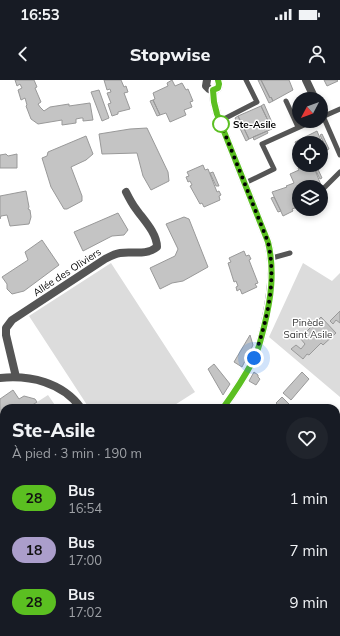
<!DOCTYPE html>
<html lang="fr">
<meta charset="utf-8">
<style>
body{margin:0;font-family:Mulish,sans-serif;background:#20242c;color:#f1f3f6;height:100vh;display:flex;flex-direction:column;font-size:15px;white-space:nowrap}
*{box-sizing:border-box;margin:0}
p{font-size:13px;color:#9ea1a6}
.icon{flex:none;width:22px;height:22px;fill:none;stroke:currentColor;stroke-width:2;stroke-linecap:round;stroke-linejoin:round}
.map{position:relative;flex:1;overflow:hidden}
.side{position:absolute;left:0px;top:324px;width:340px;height:232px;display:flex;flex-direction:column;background:#171b24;border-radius:12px 12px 0 0;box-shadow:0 2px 6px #0003}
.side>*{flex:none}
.badge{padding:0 8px;border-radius:13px;font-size:14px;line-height:26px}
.needle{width:26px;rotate:229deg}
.tools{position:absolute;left:292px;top:12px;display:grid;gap:8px}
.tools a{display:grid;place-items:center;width:36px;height:36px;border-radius:50%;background:#171b24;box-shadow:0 2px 6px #0003;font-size:20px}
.you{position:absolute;width:20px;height:20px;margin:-10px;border:3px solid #fff;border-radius:50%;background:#1a73e8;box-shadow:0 0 0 6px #1a73e833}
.map>.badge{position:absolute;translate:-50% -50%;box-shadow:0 0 0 2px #fff}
.round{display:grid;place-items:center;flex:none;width:42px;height:42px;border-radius:21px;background:#20242c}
.headline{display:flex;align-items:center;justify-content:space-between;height:68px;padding:0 12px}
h1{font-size:19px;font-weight:800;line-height:30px}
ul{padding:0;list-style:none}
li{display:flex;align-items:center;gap:12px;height:52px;padding:0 12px}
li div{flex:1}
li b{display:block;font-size:15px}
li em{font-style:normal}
li .badge{min-width:44px;font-weight:700;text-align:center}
.status{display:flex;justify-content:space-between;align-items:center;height:28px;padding:0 20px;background:#171b24;direction:ltr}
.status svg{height:11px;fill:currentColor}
header{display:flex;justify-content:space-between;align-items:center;height:52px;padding:0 12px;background:#171b24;font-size:18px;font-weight:800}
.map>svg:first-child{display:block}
.green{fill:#dcdcdc}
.building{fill:#c4c4c4;stroke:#999}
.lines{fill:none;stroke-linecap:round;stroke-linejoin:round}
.path{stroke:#777;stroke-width:1.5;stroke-dasharray:1 2;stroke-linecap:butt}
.service{stroke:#555;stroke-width:5}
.minor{stroke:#555;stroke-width:8}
.tertiary{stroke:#555;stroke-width:8}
.secondary{stroke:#222;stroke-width:8}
.line-casing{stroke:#fff;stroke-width:9}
.line{stroke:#5bbf21;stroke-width:6}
.walk{stroke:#000;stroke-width:4;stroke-dasharray:0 7.2}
.stop-dot{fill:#fff;stroke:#5bbf21;stroke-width:2}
.labels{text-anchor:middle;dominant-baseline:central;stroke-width:3;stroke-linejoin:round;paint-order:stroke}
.stop-label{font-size:10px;font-weight:bold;fill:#000;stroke:#fff;text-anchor:start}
.street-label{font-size:10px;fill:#000;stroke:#fff}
.park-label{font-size:10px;fill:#333;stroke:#fff}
</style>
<div class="status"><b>16:53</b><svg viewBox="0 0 49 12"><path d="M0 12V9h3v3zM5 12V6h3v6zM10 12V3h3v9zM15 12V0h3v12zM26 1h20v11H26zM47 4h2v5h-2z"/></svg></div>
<header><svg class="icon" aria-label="back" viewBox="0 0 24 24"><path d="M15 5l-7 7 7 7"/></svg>Stopwise<svg class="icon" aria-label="person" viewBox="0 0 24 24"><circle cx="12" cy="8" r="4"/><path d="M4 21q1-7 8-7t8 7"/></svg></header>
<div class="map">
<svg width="340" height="556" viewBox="0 0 340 556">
<rect width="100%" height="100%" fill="#fff"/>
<!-- green -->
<path class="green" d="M111,183L195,312L170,328H89L29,236Z
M303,183L332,201L340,193V317L269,257Z
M48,315L57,328H28Z
M4,343V442L0,436V346Z"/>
<!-- building -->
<path class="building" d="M15,0H34L37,7L35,8L41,22L38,24L40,27L44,31L50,27L69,24V26L90,23L93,40L83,41V38H81L76,39V43L62,45V40L38,44L31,39L26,26L27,25L25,18L21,20L18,10L22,8L20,4L17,6Z
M104,0H121L124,7L126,6L128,12L124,13L130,29L118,32V34L112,36L108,24L111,23L107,13L111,12L110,9L107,10Z
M172,0L175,6L182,3L186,10L188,9L193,21L190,22L192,27L184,30L186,35L170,42L166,33L160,35L153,20L155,19L153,13L168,6L167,3Z
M258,0H261L270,18L271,17L273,21L269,23Z
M261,0H289L293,10L273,21L271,17L270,18Z
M324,0H337L338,1L327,6Z
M99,10L109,38L102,41L91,12Z
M153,20L160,35L157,36L150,21Z
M264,24L274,47L272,49L261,26Z
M261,26L272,49L249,59L238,36Z
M238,36L249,59L246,61L235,38Z
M147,48L168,92L169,101L151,110L143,96L137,73L102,74L99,54L130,49Z
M267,51L268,53L254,60L253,57Z
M317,51L327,75L321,78V63H299V70L295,62Z
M322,54L329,69L327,70L320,55Z
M86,56L93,74L86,80L71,87L82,116V121L67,129H64L51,107L42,78L47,76L48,72Z
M6,74L8,76L17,74V88H0V75Z
M203,85L205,90L208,89L217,112L219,111L221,115L219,116L220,120L204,127L202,123L200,124L190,106L192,105L190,101L188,102L186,97L189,96L187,92Z
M305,85H313L321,105L318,107H299V128L298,127L292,129L293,131L283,136L272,112L287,107L286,106L294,103L290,94L299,90L298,88Z
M313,85H316L322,98L320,99Z
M213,92L219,106H216L210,93Z
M26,111L29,127L28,129L30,130L31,137L29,144L10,146L7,135L1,136L0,139V116Z
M274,117L281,131L278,132L271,118Z
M118,133L128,150L124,155L112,156L83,171L74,152Z
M184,137L189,139L208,187L183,201L172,203L160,209L150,188L175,176L178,169L166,144Z
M42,160L59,185L24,211L12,214L7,209V204L2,197L28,180L25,172Z
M244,171L246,176L249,175L251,179L249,180L258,203L255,204L257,207L242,214L240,209L237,211L236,207L238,206L236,201L234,202L228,183L231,182L229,178Z
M340,231V243L336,240L333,244L330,241Z
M321,237L336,253L323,265L321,263L309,275L307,274L303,279L291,269L296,265L301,269L305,264L300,258Z
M250,255L253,265L242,287L234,282Z
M214,284L230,304L223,315L208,289Z
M254,292L258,295V297L260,299L256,305L249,301Z
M302,292L309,299L291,320L283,313Z
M13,310L19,319L24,316L35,319L37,322L28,328H4V343L0,346V319Z
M282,317L293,328H281L276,323Z"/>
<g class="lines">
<!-- path -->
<path class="path" d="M0,515L4,526"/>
<!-- service -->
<path class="service" d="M286,21L298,47
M323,36L340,75
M322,37L340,29
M220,41L257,22L246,0
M245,103L274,89L262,64L313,41
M321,111L340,92
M272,178L290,173
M154,552L155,556
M213,552L217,556"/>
<!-- minor -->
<path class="minor" d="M306,0L315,19
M321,31L323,36
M16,297L6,255V248L12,240L105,179C109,177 114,174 120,173C132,171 146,176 157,167C157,153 143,139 136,129C132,124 129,118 126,112"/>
<!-- tertiary -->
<path class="tertiary" d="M207,0L206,6L209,9L213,11
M213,11L214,22L217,34L268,162C275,191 270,219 264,247C261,258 259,269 254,279C245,296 234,313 223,328
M213,11L218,8L219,4L218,0
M0,298C30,295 62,302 81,328
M189,552L190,556"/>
<!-- secondary -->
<path class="secondary" d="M0,461L4,470
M0,487L4,497
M22,552L23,556
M33,552L34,556"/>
</g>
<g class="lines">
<defs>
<path id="line" d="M218,0L219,4L218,8L213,10L214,22L217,34L268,162C275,191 271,219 264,247C261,258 259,269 254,279C245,296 234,313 223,328"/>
</defs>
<!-- line casing -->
<use href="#line" class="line-casing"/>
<!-- line -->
<use href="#line" class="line"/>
<!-- walk -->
<path class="walk" d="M221,44L268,162C277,201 267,241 254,278"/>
</g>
<!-- markers -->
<circle class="stop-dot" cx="221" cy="44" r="8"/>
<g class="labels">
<!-- stop labels -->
<g class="stop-label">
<text x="233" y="44">Ste-Asile</text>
</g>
<!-- street labels -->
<g class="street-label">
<text transform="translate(67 192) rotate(-33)">Allée des Oliviers</text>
</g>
<!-- park labels -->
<g class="park-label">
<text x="308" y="242">Pinède<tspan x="308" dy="12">Saint Asile</tspan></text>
</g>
</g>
</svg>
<div class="tools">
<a><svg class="needle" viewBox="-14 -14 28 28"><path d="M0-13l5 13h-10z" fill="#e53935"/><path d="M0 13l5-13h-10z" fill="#9ea1a6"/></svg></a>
<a><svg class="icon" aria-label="locate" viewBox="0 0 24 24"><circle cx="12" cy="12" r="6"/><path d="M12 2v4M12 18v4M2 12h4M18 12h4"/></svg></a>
<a><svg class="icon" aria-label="layers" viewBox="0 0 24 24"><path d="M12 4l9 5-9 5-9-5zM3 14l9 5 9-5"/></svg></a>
</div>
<div class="you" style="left:254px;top:278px"></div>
<section class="side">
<div class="headline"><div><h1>Ste-Asile</h1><p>À pied · 3 min · 190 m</p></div><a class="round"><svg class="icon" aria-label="heart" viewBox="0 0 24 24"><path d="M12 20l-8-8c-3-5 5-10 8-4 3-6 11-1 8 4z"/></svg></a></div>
<ul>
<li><span class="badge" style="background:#5bbf21;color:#111">28</span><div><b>Bus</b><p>16:54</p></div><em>1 min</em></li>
<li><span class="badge" style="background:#ab9ecb;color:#111">18</span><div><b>Bus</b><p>17:00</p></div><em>7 min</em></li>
<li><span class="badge" style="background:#5bbf21;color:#111">28</span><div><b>Bus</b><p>17:02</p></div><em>9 min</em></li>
</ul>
</section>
</div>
